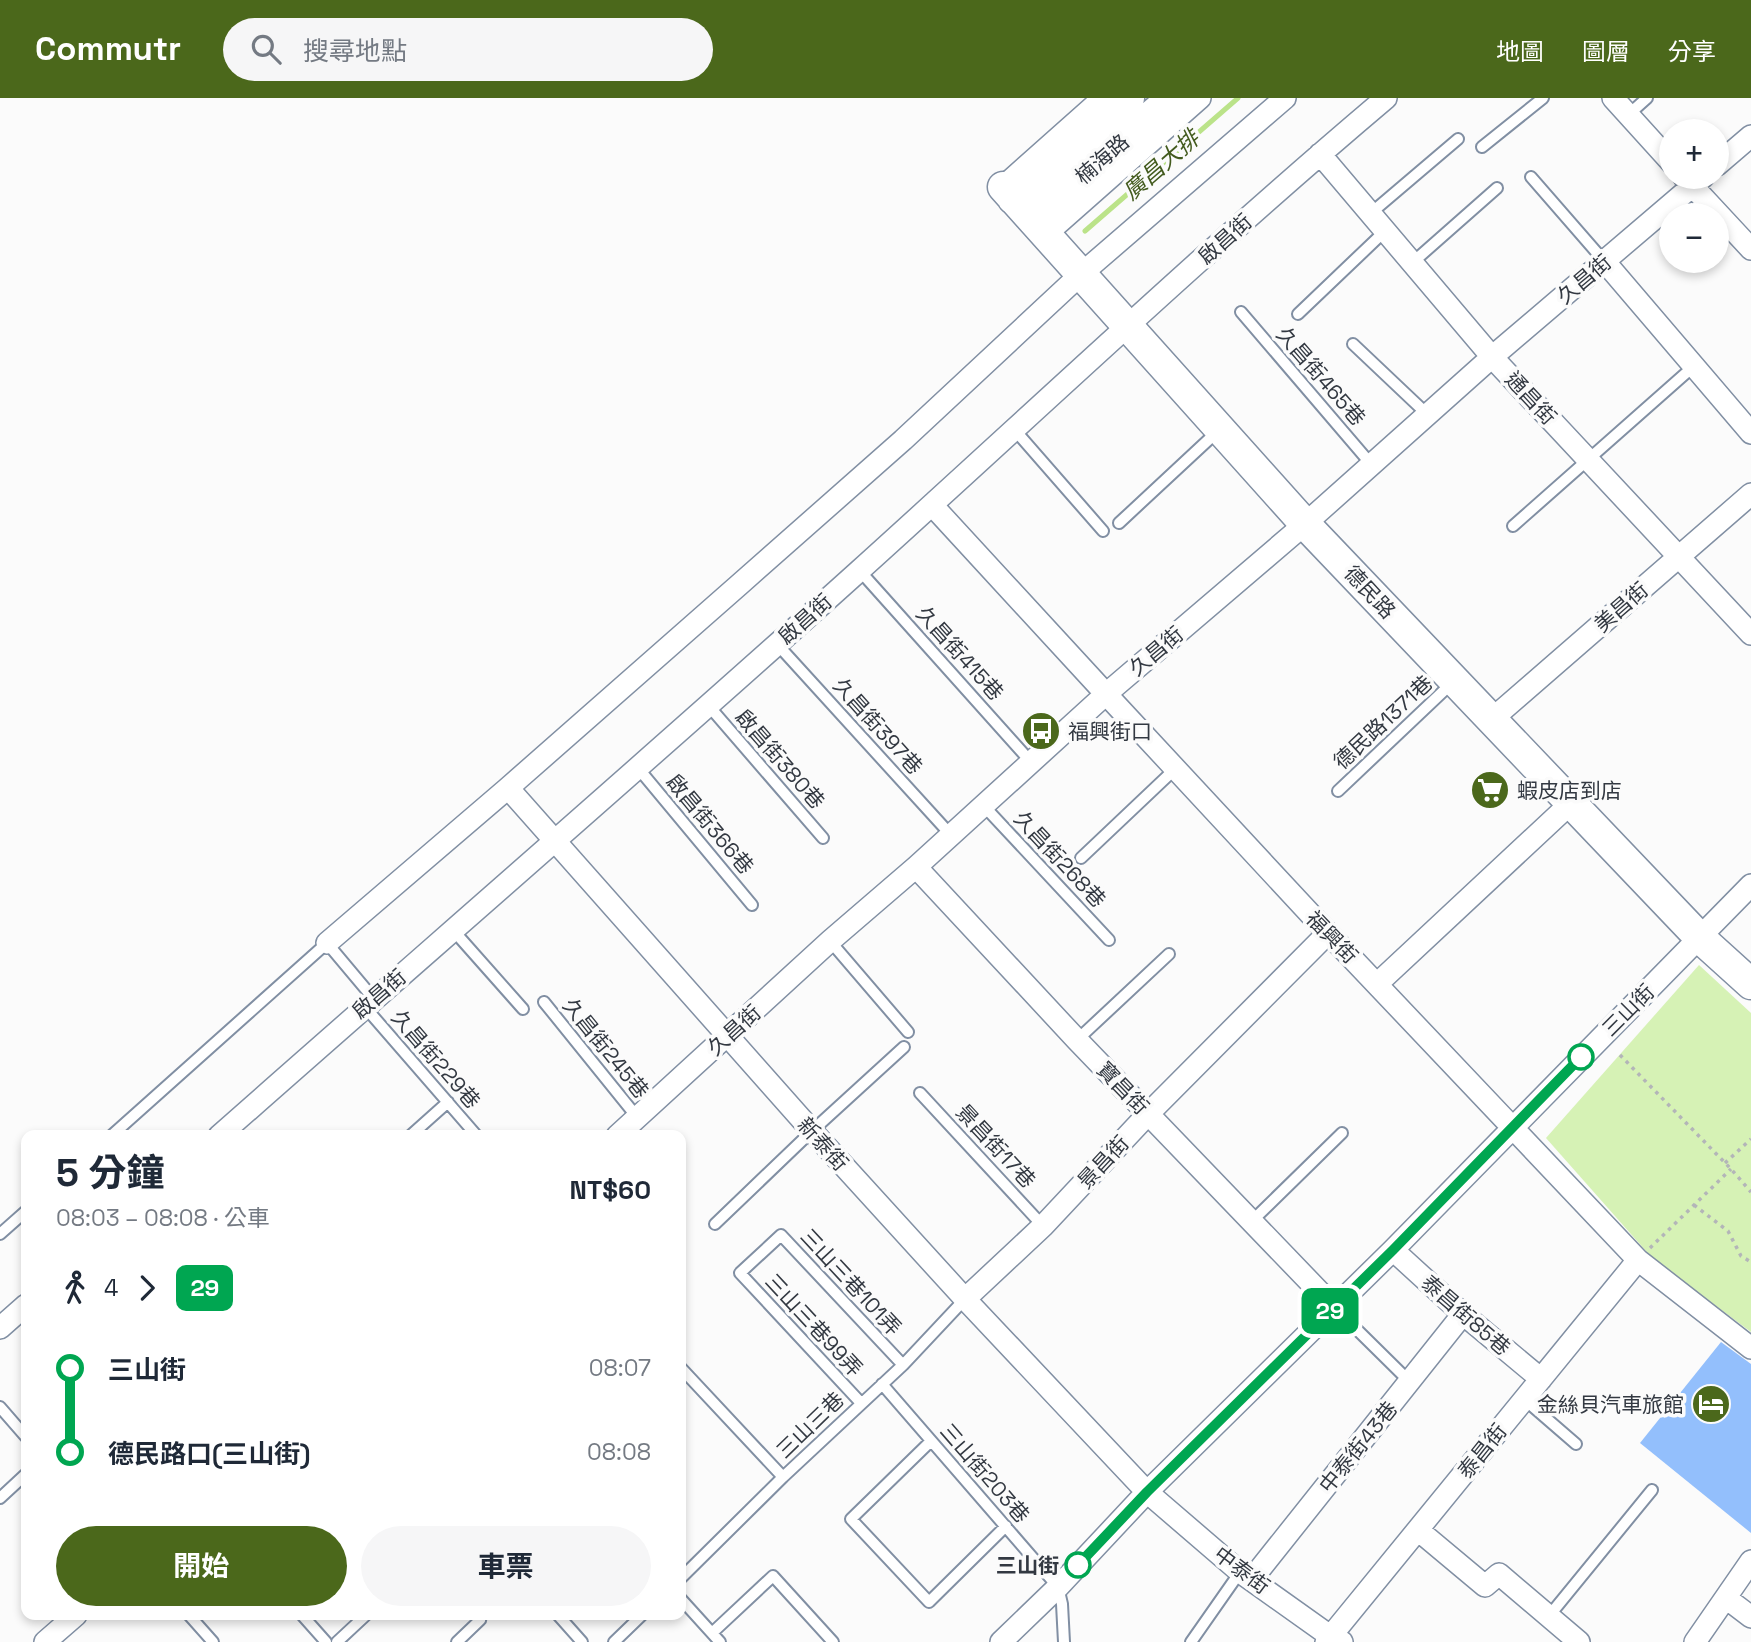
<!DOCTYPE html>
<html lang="zh-TW">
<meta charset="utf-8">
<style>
body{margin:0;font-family:"Space Grotesk","Noto Sans TC",sans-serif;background:#f6f6f7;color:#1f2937;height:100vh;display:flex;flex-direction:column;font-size:26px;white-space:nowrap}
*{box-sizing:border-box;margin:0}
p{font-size:23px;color:#747a83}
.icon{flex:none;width:38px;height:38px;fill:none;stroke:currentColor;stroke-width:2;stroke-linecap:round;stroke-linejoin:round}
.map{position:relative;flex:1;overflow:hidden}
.sheet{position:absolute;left:21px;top:1032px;width:665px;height:490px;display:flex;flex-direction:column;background:#fff;border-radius:14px;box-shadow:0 4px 10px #0003}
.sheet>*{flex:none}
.badge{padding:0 14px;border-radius:10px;font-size:24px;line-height:46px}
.fabs{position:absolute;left:1659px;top:21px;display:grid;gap:14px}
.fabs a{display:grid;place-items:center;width:70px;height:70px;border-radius:50%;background:#fff;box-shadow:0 4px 10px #0003;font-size:35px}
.map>.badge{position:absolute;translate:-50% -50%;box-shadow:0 0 0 4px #fff}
.legs{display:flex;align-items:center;gap:10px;height:77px;padding:0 35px;font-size:23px}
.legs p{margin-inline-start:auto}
.summary{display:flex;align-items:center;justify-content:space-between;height:119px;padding:0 35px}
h1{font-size:38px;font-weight:700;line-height:52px}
.primary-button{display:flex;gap:14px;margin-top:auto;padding:14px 35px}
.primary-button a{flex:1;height:80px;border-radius:42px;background:#4b681b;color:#fff;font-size:28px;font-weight:700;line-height:80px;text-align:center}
.primary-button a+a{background:#f6f6f7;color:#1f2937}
ul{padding:0 35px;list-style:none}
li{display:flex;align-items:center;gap:24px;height:84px;font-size:26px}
li i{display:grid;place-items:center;width:10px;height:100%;margin:0 9px;background:currentColor}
li i::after{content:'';width:18px;height:18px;margin:-9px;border:5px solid;border-radius:50%;background:#fff}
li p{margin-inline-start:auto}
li:first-child i{background:linear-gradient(#0000 50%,currentColor 0)}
li:last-child i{background:linear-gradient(currentColor 50%,#0000 0)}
header{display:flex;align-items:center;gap:42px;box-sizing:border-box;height:98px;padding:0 35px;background:#4b681b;color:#fff}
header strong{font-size:33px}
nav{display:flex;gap:38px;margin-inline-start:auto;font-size:24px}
.search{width:490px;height:63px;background:#f6f6f7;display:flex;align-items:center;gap:18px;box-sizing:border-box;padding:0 24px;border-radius:38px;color:#747a83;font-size:26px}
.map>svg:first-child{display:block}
.green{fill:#d6f2b5}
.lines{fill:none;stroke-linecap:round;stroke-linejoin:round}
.stream{stroke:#bbe389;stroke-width:5}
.building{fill:#93bffc}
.lane-casing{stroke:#818fa3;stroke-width:14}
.street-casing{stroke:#818fa3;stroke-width:24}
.secondary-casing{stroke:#818fa3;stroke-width:33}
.path{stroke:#b3b5b8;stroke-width:3.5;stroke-dasharray:3.5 5;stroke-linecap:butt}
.lane{stroke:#fff;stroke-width:10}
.street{stroke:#fff;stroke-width:21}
.secondary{stroke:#fff;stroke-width:30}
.line-1-casing{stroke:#fff;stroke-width:16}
.line-1{stroke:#00a651;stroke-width:10}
.stop-1-dot{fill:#fff;stroke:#00a651;stroke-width:3.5}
.labels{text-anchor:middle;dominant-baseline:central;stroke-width:7;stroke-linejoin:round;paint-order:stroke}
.street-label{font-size:21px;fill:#333942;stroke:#fbfbfb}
.poi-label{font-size:21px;fill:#333942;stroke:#fbfbfb;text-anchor:start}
.stop-label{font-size:21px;font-weight:bold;fill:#333942;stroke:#fbfbfb;text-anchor:end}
.water-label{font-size:23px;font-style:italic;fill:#435b1e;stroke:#fbfbfb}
</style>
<header>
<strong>Commutr</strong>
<div class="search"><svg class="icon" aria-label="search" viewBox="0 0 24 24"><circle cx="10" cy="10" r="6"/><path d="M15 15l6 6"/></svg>搜尋地點</div>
<nav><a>地圖</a><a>圖層</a><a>分享</a></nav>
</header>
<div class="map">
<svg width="1751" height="1544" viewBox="0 0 1751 1544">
<rect width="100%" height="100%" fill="#fbfbfb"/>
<!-- green -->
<path class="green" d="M1699,867L1751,915V1234L1653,1161L1546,1040Z"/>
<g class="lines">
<!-- stream -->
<path class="stream" d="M1085,133L1238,0"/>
</g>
<!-- building -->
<path class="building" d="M1721,1244L1751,1266V1435L1640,1345Z"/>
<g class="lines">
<defs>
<path id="lane" d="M1628,17L1647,0
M1482,49L1543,0
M1531,79L1605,164
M1371,115L1458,41
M1412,165L1497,90
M1241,214L1371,366
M1298,216L1385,133
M1353,246L1428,317
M1014,331L1103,433
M1119,425L1219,332
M1513,428L1694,268
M860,473L1031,664
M777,546L950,736
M708,607L823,740
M638,670L752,807
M1338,693L1452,585
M983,707L1109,842
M1081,760L1175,671
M453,832L523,911
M830,843L908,934
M544,904L637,1019
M365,909L477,1038
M1077,942L1169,856
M920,995L1043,1128
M111,1038L327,845L374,901
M410,1038L448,1004
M1252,1123L1342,1035
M715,1126L812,1033L904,949
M0,1136L26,1113
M1334,1209L1410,1284
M681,1270L783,1379
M882,1286L1058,1489L1062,1506L1064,1544
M1524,1301L1576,1346
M861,1305L740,1175L781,1137L903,1267
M0,1309L26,1339
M931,1343L851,1421L929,1504L1006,1428
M0,1400L26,1376
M681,1480L783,1379L903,1267L965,1201
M681,1501L720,1544
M189,1517L213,1544
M302,1517L326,1544
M558,1517L582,1544
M1549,1518L1652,1392
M712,1535L773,1478L833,1544
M337,1544L366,1517
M457,1544L480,1522L477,1517
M614,1544L642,1517
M1191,1544L1240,1474"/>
<path id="street" d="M1613,0L1671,64
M1320,56L1492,259L1751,536
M1717,67L1751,38
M1684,79L1751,151
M1003,89L1103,0
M1045,137L1200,0
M1605,164L1751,335
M932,407L1106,596L1328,835L1638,1162L1751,1250
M1491,622L1751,396
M508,690L812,1033L965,1201L1147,1394L1240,1474L1330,1538L1342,1544
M916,769L1077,942L1334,1209
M327,845L508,690L740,486L903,342L1080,177L1285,0
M1377,886L1571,705
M219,1038C433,849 648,663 860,472C1035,314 1206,152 1386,0
M617,1038L830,843L916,769L1106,596L1305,426L1492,259L1703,79
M1393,1152L1463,1216L1541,1281
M965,1201L1043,1128L1148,1016L1328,835
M0,1230L26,1207
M1418,1432L1485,1488L1499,1476L1579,1544
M1252,1481L1463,1216
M1726,1500L1751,1519
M45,1544L76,1517
M1001,1544L1058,1489L1147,1394L1393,1152L1751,787
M1326,1544L1638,1162
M1695,1544L1751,1463"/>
<path id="secondary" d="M1003,89L1305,426L1699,839L1751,886
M1013,101L1129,0
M1032,121L1172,0"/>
</defs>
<!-- lane casing -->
<use href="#lane" class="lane-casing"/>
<!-- street casing -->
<use href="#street" class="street-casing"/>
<!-- secondary casing -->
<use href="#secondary" class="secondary-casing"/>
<!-- path -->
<path class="path" d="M1620,957L1731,1071L1751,1094
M1725,1065L1751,1041
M1694,1107L1728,1133L1741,1158L1751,1164
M1650,1150L1731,1071"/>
<!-- lane -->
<use href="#lane" class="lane"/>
<!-- street -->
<use href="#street" class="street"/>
<!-- secondary -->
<use href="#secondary" class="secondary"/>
</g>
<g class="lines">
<defs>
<path id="line-1" d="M1078,1467L1147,1394L1393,1152L1581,959"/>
</defs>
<!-- line-1 casing -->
<use href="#line-1" class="line-1-casing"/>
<!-- line-1 -->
<use href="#line-1" class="line-1"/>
</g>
<!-- icons -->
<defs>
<symbol id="bus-disc" viewBox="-11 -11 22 22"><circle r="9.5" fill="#4b681b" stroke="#fbfbfb"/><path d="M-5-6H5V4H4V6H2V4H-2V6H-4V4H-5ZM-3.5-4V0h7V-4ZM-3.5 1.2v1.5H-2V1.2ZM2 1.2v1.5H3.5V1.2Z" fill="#fff"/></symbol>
<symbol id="supermarket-disc" viewBox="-11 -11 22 22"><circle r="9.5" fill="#4b681b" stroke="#fbfbfb"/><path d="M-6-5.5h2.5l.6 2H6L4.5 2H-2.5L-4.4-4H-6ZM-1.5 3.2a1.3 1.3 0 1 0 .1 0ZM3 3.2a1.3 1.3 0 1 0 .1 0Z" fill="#fff"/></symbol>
<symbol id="hotel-disc" viewBox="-11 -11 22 22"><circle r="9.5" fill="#4b681b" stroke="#fbfbfb"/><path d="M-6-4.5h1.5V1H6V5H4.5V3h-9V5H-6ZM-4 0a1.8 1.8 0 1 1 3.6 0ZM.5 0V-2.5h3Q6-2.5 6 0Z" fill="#fff"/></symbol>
</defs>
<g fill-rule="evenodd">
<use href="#bus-disc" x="1019" y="611" width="44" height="44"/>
<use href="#supermarket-disc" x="1468" y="670" width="44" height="44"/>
<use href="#hotel-disc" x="1689" y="1284" width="44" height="44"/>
</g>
<!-- markers -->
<g class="stop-1-dot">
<circle cx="1581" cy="959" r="12"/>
<circle cx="1078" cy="1467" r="12"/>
</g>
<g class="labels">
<!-- street labels -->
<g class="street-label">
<text transform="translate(1102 61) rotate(-41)">楠海路</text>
<text transform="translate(1225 141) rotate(-42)">啟昌街</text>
<text transform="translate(1584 181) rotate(-40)">久昌街</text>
<text transform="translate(1321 278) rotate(49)">久昌街465巷</text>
<text transform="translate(1531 300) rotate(47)">通昌街</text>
<text transform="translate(1370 494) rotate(47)">德民路</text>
<text transform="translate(1621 509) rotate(-41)">美昌街</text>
<text transform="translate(805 521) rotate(-42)">啟昌街</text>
<text transform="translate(1156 553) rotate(-40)">久昌街</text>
<text transform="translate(960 555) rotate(48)">久昌街415巷</text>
<text transform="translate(1383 624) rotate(-43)">德民路1371巷</text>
<text transform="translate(878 628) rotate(48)">久昌街397巷</text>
<text transform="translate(780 661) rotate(49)">啟昌街380巷</text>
<text transform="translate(710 726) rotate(50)">啟昌街366巷</text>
<text transform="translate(1060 761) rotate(47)">久昌街268巷</text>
<text transform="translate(1332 839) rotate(46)">福興街</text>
<text transform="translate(379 896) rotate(-41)">啟昌街</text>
<text transform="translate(1628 912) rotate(-45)">三山街</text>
<text transform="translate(734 932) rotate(-42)">久昌街</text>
<text transform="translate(606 950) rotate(51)">久昌街245巷</text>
<text transform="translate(436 961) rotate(49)">久昌街229巷</text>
<text transform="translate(1123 990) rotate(46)">寶昌街</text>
<text transform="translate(823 1046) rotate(48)">新泰街</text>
<text transform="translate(996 1048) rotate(47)">景昌街17巷</text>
<text transform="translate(1103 1064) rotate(-47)">景昌街</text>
<text transform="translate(851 1184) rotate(47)">三山三巷101弄</text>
<text transform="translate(1466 1217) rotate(41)">泰昌街85巷</text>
<text transform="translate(814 1227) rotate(47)">三山三巷99弄</text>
<text transform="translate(810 1327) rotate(-44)">三山三巷</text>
<text transform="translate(1358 1349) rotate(-51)">中泰街43巷</text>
<text transform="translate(1482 1353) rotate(-51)">泰昌街</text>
<text transform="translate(985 1375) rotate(49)">三山街203巷</text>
<text transform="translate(1242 1472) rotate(37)">中泰街</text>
</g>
<!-- poi labels -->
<g class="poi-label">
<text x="1068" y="633">福興街口</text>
<text x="1517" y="692">蝦皮店到店</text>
<text x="1684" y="1306" text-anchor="end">金絲貝汽車旅館</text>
</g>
<!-- stop labels -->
<g class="stop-label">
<text x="1059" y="1467">三山街</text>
</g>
<!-- water labels -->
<g class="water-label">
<text transform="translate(1161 67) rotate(-41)">廣昌大排</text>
</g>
</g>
</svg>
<div class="fabs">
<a>+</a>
<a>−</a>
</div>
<b class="badge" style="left:1330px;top:1213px;background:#00a651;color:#fff">29</b>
<section class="sheet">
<div class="summary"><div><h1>5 分鐘</h1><p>08:03 – 08:08 · 公車</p></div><b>NT$60</b></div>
<div class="legs"><svg class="icon" aria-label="walk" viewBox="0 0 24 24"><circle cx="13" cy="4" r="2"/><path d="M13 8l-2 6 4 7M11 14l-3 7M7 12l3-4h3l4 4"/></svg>4<svg class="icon" aria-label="forward" viewBox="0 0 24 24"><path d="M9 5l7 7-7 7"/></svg><b class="badge" style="background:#00a651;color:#fff">29</b></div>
<ul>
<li><i style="color:#00a651"></i><b>三山街</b><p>08:07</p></li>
<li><i style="color:#00a651"></i><b>德民路口(三山街)</b><p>08:08</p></li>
</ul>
<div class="primary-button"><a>開始</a><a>車票</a></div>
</section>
</div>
